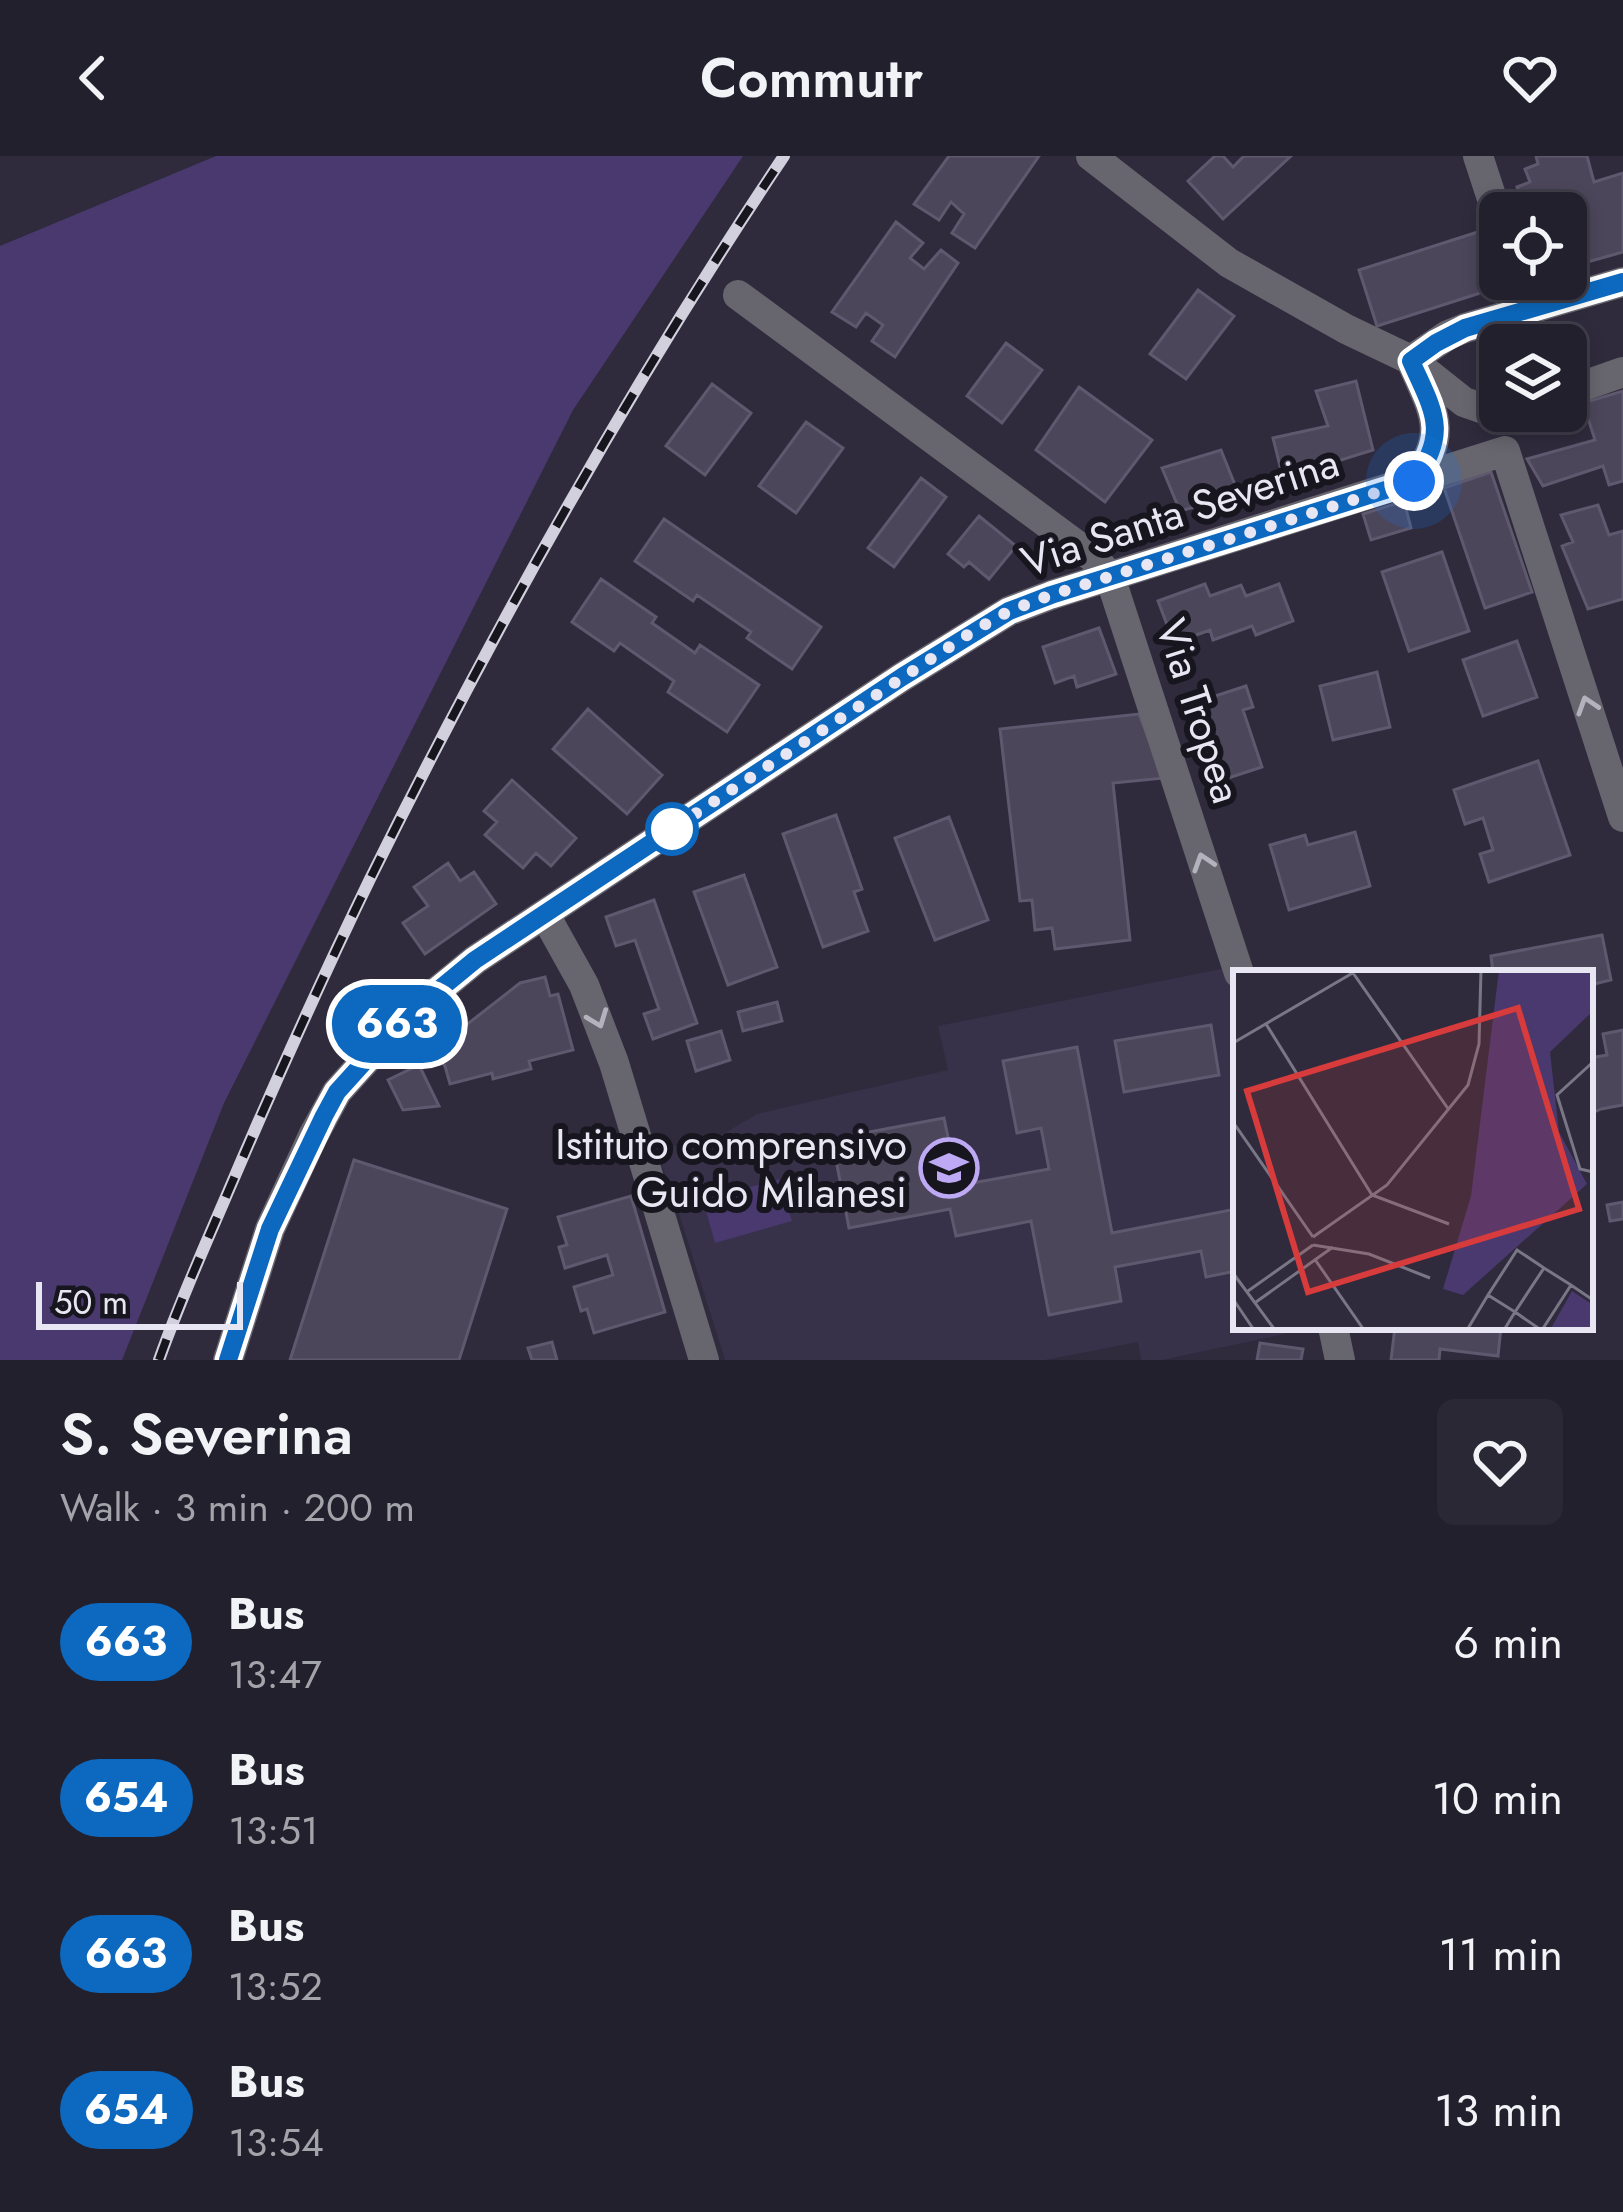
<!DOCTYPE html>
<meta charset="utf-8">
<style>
body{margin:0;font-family:Jost,sans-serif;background:#2b2836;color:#f1f3f6;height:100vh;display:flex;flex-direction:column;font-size:45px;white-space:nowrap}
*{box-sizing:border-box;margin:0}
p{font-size:39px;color:#a3a3aa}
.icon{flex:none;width:66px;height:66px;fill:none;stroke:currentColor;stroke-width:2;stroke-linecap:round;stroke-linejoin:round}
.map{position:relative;height:1204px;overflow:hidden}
.drawer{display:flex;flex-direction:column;background:#23202e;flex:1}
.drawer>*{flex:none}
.badge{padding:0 24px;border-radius:39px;font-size:42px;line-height:78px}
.buttons{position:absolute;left:1479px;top:36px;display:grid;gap:24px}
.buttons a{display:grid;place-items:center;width:108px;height:108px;border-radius:18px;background:#23202e;box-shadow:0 6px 18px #0003,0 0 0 3px #403e4a;font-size:60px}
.scale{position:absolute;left:36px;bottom:30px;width:207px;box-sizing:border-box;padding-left:12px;border:6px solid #e8e6f2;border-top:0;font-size:33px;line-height:42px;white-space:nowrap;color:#e8e6f2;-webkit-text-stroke:9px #17151d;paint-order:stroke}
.you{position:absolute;width:60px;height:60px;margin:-30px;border:9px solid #fff;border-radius:50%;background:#1a73e8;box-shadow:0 0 0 18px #1a73e833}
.map>.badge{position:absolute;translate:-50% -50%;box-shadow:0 0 0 6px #fff}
.round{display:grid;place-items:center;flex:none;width:126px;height:126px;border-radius:18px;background:#2b2836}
.headline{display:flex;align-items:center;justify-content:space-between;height:204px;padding:0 60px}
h1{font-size:57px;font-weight:600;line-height:90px}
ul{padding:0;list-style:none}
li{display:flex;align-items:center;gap:36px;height:156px;padding:0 60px}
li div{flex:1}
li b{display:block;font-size:45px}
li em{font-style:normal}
li .badge{min-width:132px;font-weight:700;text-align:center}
header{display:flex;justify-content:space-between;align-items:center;height:156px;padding:0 60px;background:#23202e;font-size:54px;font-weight:600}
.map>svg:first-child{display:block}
.built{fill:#373149}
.green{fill:#49396f}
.building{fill:#4b465a;stroke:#5e596e;stroke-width:3}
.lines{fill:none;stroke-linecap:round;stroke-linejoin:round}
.minor{stroke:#67656e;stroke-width:30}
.rail-casing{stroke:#d2d0dd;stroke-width:12}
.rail{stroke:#17151d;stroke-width:8;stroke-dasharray:22;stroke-linecap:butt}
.oneway{stroke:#b4b2bd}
.line-casing{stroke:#fff;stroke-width:27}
.line{stroke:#0c69bf;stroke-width:18}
.walk{stroke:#e8e6f2;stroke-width:12;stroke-dasharray:0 21.6}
.stop-dot{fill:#fff;stroke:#0c69bf;stroke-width:6}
.labels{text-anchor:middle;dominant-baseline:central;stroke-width:12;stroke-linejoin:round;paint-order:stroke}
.street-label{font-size:42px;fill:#e8e6f2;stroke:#17151d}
.poi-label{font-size:42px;fill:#e8e6f2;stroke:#17151d;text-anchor:end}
.inset-road{fill:none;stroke:#797685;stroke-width:3}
.view{fill:#d83b3c;fill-opacity:0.15;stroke:#d83b3c;stroke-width:6}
.inset-edge{fill:none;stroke:#e8e6f2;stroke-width:6}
</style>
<header><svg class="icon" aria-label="back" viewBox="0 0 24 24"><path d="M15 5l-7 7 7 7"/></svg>Commutr<svg class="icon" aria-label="heart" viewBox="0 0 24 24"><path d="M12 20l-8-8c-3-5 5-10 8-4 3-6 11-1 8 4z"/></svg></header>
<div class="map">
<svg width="1623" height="1204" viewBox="0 0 1623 1204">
<rect width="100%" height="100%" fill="#2f2b3d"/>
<!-- built -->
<path class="built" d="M1226,812L1236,844V1171L1313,1172L1162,1204H1141L1138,1186L1045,1204H725L671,1032L651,984L664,993L725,977L757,958L948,914L938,870Z"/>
<!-- green -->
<path class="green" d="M216,0H743L573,254L224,947L122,1204H0V90Z
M779,1023L792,1065L715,1087L703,1044Z"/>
<!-- building -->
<path class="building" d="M949,0H1039L975,92L952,77L964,58L951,46L939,64L914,48Z
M1215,0H1223L1233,11L1244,0H1291L1223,63L1188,25Z
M1536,0H1587L1594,26L1623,17V96L1566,112V57H1525L1517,31L1530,26L1525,13L1538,8Z
M896,66L923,87L910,102L924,113L941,94L958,107L895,201L872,185L883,169L866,157L856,171L832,156Z
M1481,75L1499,131L1377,170L1359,114Z
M1198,134L1234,160L1186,223L1150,198Z
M1006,187L1042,214L1002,267L967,240Z
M1356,225L1373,294L1283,322L1273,282L1328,270L1316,235Z
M712,228L751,257L705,319L666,290Z
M1079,231L1152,284L1105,346L1036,294Z
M1623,235V325L1609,329L1603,310L1543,330L1527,303L1595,284L1583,247Z
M806,266L843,292L796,357L759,330Z
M1221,294L1239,339L1180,355L1162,312Z
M1491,316L1532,436L1485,452L1444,332Z
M921,322L946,341L894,411L868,392Z
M1404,345L1411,372L1371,384L1363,358Z
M1598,349L1609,379L1623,375V443L1588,453L1562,390L1573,386L1561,359Z
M979,360L1016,390L989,423L969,406L964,411L948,398Z
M664,363L821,471L792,513L747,482L751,476L697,439L693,445L635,405Z
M1442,396L1469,475L1409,495L1382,416Z
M601,423L656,461L652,467L695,497L700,489L759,529L727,576L668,536L674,525L620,487L614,495L572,466Z
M1205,428L1210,440L1241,429L1246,440L1279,428L1293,465L1256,479L1252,470L1213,484L1210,474L1174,487L1158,445Z
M1099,472L1116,518L1077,531L1074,520L1055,527L1043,491Z
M1517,485L1537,541L1483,560L1463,504Z
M1377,516L1390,571L1333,584L1320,530Z
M1246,530L1253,551L1243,554L1262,611L1225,623L1200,545Z
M588,553L662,619L627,658L553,593Z
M1139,558L1164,622L1113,627L1130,784L1055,793L1052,772L1035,774L1032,744L1020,745L1000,573Z
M1538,605L1570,699L1489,726L1480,698L1493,694L1483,662L1465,668L1454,634Z
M512,624L576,682L551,710L536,697L523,712L485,679L497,666L484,655Z
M836,659L862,733L854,736L868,775L823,791L783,678Z
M949,661L988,764L935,784L895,682Z
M1355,676L1370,730L1289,754L1270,689L1305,679L1308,689Z
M448,707L460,725L474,716L496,748L425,798L403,767L428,750L414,731Z
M744,719L777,811L728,829L694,736Z
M654,744L697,867L653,883L644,858L659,853L635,784L616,790L606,761Z
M1602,779L1611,824L1590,829V817H1493L1491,800Z
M545,821L550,840L558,838L573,894L529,905L531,913L493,923L492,917L450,928L445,910L433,895L520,827Z
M777,846L782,865L743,875L738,856Z
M1211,869L1219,919L1124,936L1115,885Z
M1623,874V949L1601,953L1590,958V902L1607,899L1603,878Z
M721,875L730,904L696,915L687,885Z
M1077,891L1112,1077L1236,1053V1115L1206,1121L1201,1095L1115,1111L1121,1145L1049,1159L1031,1065L956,1080L950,1053L849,1072L832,983L944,962L955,1015L964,1013L967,1028L1049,1013L1041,972L1017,977L1003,905Z
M419,909L439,950L403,954L388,924Z
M354,1004L507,1053L459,1204H290Z
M631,1040L665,1156L594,1177L587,1153L581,1155L574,1131L613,1119L607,1099L565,1112L559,1091L567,1089L558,1061Z
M1623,1046V1063L1610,1065L1607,1049Z
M1395,1171H1501L1498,1200L1440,1193L1439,1204H1391Z
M552,1186L557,1204H532L528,1192Z
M1260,1187L1303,1193L1301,1204H1257Z"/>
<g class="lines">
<!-- minor -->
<path class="minor" d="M1091,0L1229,107L1346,173L1411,204L1464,246L1484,253H1500
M1478,0L1500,67
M1518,123L1528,154
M738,139L1082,393L1096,404L1110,421L1239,817
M1411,204L1448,179L1465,172L1623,126
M1413,209C1435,259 1448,277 1414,325
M1566,236L1623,216
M1505,295L1623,661
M545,759L584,829L614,907L704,1204
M1333,1171L1340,1204
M228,1204L270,1073L313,980L337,936L402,864L475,804L902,521L1009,455L1051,439L1505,295"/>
<defs>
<path id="rail" d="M159,1204C179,1147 204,1092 228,1036C273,931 320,826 370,723C493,474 629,231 784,0"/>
</defs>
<!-- rail casing -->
<use href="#rail" class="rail-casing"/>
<!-- rail -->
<use href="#rail" class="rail"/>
</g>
<!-- one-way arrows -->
<defs><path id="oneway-chevron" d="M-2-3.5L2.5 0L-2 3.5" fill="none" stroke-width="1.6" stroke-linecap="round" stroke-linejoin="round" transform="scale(3)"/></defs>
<g class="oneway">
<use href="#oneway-chevron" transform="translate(1587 549) rotate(-108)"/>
<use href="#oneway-chevron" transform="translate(1203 706) rotate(-108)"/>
<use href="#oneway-chevron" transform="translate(598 863) rotate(69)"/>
</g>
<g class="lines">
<defs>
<path id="line" d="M228,1204L270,1073L324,960L337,936L402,864L475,804L902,521L1009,455L1051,439L1414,325C1450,275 1433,255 1411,205L1436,187L1465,172L1623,126"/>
</defs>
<!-- line casing -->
<use href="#line" class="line-casing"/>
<!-- line -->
<use href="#line" class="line"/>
<!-- walk -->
<path class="walk" d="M672,673L666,677L975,474L1009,455L1051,439L1414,325"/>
</g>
<!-- icons -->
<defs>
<symbol id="school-ring" viewBox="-11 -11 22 22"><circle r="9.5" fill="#17151d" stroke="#bea9f5" stroke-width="1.5"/><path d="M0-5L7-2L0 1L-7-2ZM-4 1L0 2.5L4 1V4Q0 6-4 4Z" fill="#bea9f5"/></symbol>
</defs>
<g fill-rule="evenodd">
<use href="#school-ring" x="916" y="979" width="66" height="66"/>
</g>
<!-- markers -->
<circle class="stop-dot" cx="672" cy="673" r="24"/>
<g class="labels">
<!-- street labels -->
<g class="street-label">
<text transform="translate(1180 356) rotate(-18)">Via Santa Severina</text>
<text transform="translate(1199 555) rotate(72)">Via Tropea</text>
</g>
<!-- poi labels -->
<g class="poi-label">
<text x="907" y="988">Istituto comprensivo<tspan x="907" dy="48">Guido Milanesi</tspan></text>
</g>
</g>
<!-- overview -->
<g transform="translate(1233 814)">
<rect width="360" height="360" fill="#2f2b3d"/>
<path d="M266,0H360V41L317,82L326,162L354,214L230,325L210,319L238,226ZM339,321L360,335V360H317Z" fill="#49396f"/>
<path class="inset-road" d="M118,0L216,140M33,54L139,225L216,254M0,73L123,1M360,92L324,125L347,199L360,202M0,152L80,267M80,267L154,215L235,115L246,74L248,0M80,275L136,284L197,308M83,291L131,360M311,298L282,342L255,325L284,280L311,298L338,315M0,303L42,360M15,321L80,275M0,329L21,360M23,332L100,277M234,360L255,325M271,360L282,342L308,360M309,360L338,315L360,330"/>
<path class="view" d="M285,38L346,239L75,322L14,121Z"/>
<rect width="360" height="360" class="inset-edge"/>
</g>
</svg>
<div class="buttons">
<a><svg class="icon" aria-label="locate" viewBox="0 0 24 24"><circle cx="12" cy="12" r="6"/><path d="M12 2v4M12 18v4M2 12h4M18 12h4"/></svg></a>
<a><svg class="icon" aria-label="layers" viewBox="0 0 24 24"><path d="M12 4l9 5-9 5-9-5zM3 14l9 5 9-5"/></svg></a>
</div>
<div class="scale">50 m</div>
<div class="you" style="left:1414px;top:325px"></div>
<b class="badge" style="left:397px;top:868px;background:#0c69bf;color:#fff">663</b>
</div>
<section class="drawer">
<div class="headline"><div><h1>S. Severina</h1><p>Walk · 3 min · 200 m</p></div><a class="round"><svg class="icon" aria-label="heart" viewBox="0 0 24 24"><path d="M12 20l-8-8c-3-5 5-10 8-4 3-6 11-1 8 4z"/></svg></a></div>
<ul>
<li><span class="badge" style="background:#0c69bf;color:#fff">663</span><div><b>Bus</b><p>13:47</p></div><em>6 min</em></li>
<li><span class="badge" style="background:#0c69bf;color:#fff">654</span><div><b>Bus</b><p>13:51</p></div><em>10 min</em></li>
<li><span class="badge" style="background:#0c69bf;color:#fff">663</span><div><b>Bus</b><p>13:52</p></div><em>11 min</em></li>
<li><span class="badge" style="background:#0c69bf;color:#fff">654</span><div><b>Bus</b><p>13:54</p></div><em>13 min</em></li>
</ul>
</section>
